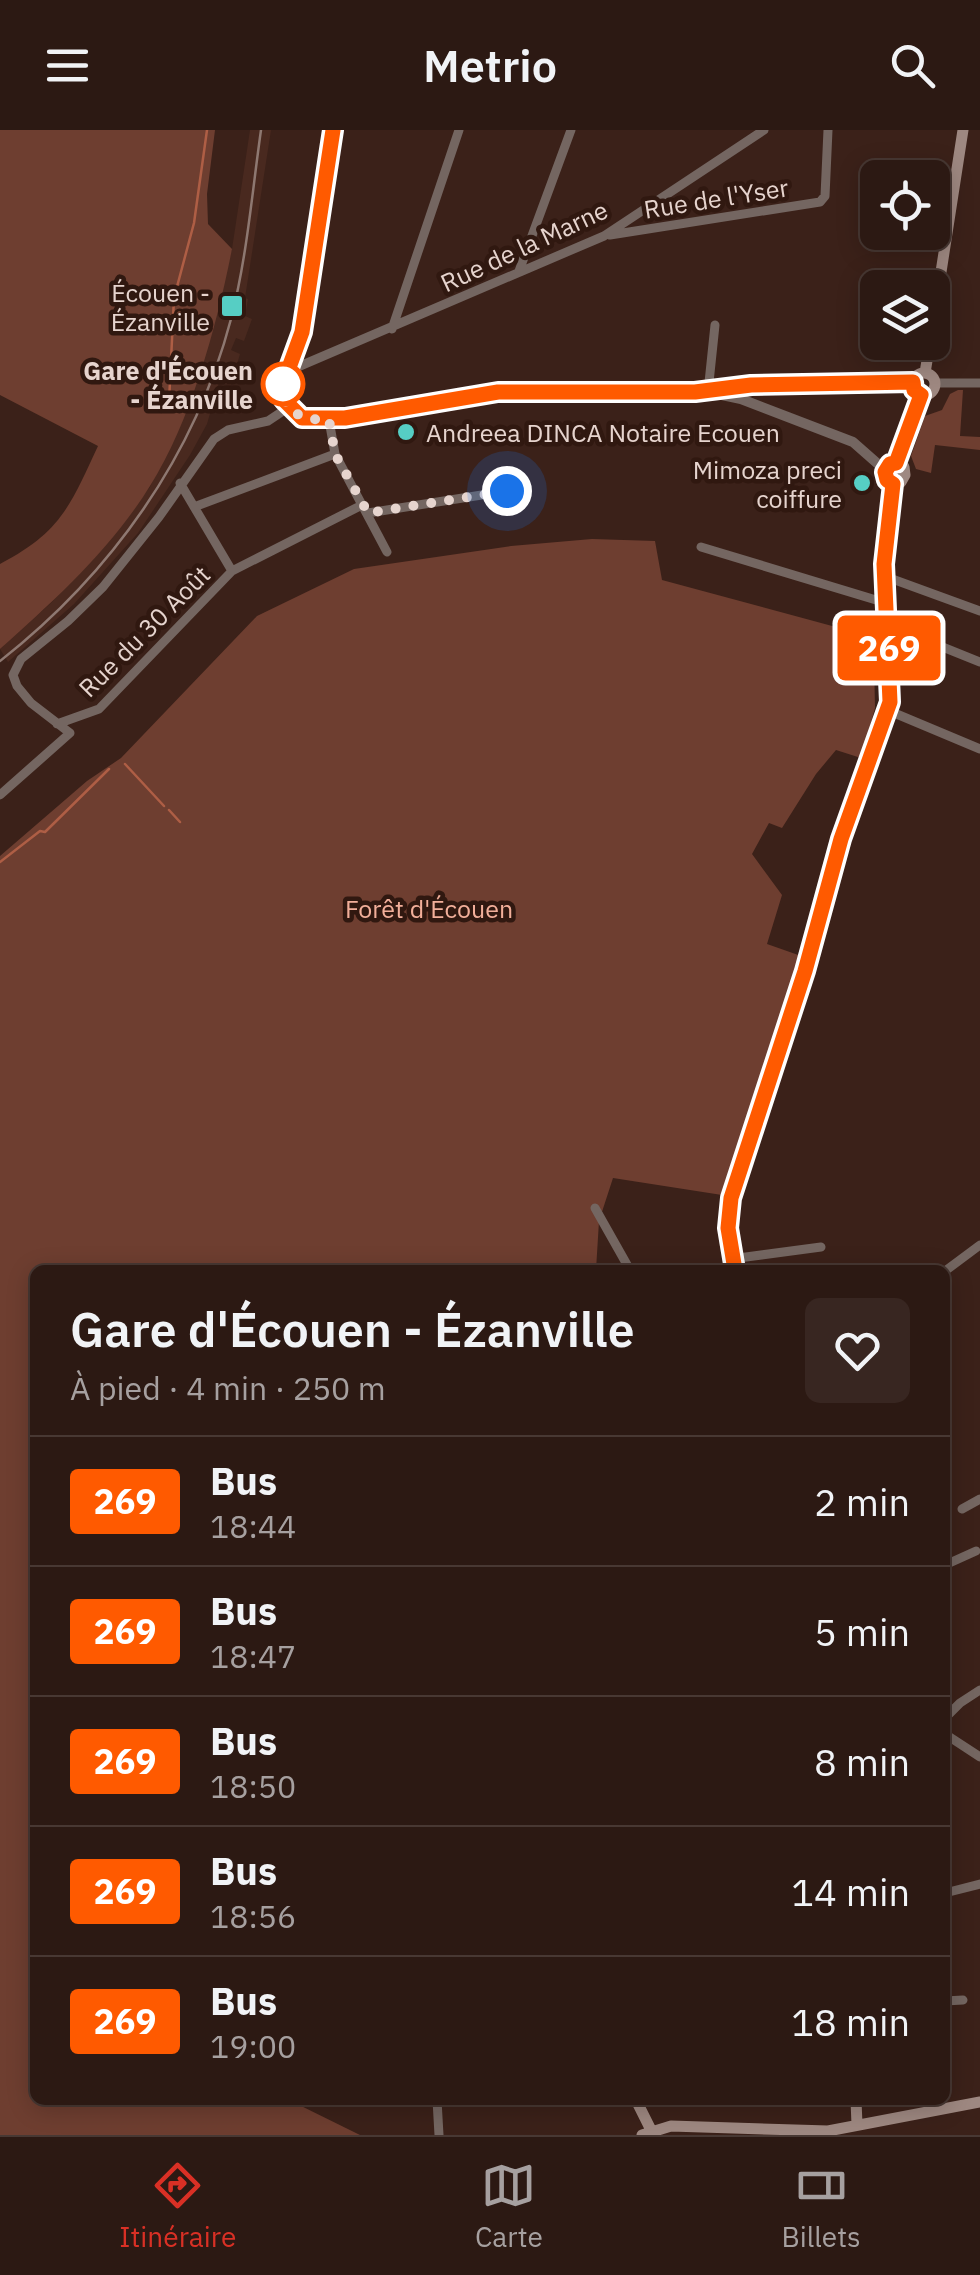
<!DOCTYPE html>
<html lang="fr">
<meta charset="utf-8">
<style>
body{margin:0;font-family:"IBM Plex Sans",sans-serif;background:#382621;color:#f1f3f6;height:100vh;display:flex;flex-direction:column;font-size:38px;white-space:nowrap}
*{box-sizing:border-box;margin:0}
p{font-size:32px;color:#a6a0a0}
.icon{flex:none;width:55px;height:55px;fill:none;stroke:currentColor;stroke-width:2;stroke-linecap:round;stroke-linejoin:round}
.map{position:relative;flex:1;overflow:hidden}
.drawer{position:absolute;left:30px;top:1135px;width:920px;height:840px;display:flex;flex-direction:column;background:#2c1913;border-radius:15px;box-shadow:0 5px 25px #0003,0 0 0 2px #483833}
.drawer>*{flex:none}
.badge{padding:0 20px;border-radius:8px;font-size:35px;line-height:65px}
.tools{position:absolute;left:860px;top:30px;display:grid;gap:20px}
.tools a{display:grid;place-items:center;width:90px;height:90px;border-radius:15px;background:#2c1913;box-shadow:0 5px 25px #0003,0 0 0 2px #483833;font-size:50px}
.you{position:absolute;width:50px;height:50px;margin:-25px;border:8px solid #fff;border-radius:50%;background:#1a73e8;box-shadow:0 0 0 15px #1a73e833}
.map>.badge{position:absolute;translate:-50% -50%;box-shadow:0 0 0 5px #fff}
.round{display:grid;place-items:center;flex:none;width:105px;height:105px;border-radius:15px;background:#382621}
.headline{display:flex;align-items:center;justify-content:space-between;height:170px;padding:0 40px}
h1{font-size:48px;font-weight:600;line-height:75px}
ul{padding:0;list-style:none}
li{display:flex;align-items:center;gap:30px;height:130px;padding:0 40px;border-top:2px solid #483833}
li div{flex:1}
li b{display:block;font-size:38px}
li em{font-style:normal}
li .badge{min-width:110px;font-weight:700;text-align:center}
header{display:flex;justify-content:space-between;align-items:center;height:130px;padding:0 40px;background:#2c1913;font-size:45px;font-weight:600}
.menu{display:flex;justify-content:space-around;align-items:center;height:140px;border-top:2px solid #483833;background:#2c1913;font-size:28px;color:#a6a0a0}
.menu a{display:grid;justify-items:center;gap:5px}
.menu .current{color:#d93025}
.map>svg:first-child{display:block}
.built{fill:#49291f}
.green{fill:#6e3e30}
.lines{fill:none;stroke-linecap:round;stroke-linejoin:round}
.stream{stroke:#ae5e45;stroke-width:2.5}
.minor{stroke:#746661;stroke-width:9}
.tertiary{stroke:#746661;stroke-width:10}
.secondary{stroke:#9e8881;stroke-width:11}
.rail{stroke:#8e7871;stroke-width:2.5}
.line-casing{stroke:#fff;stroke-width:22}
.line{stroke:#ff5a00;stroke-width:15}
.walk{stroke:#e6d4ce;stroke-width:10;stroke-dasharray:0 18}
.poi-dot{fill:#56cec4;stroke:#301810;stroke-width:4}
.stop-dot{fill:#fff;stroke:#ff5a00;stroke-width:5}
.labels{text-anchor:middle;dominant-baseline:central;stroke-width:9;stroke-linejoin:round;paint-order:stroke}
.street-label{font-size:25px;fill:#e6d4ce;stroke:#301810}
.poi-label{font-size:25px;fill:#e6d4ce;stroke:#301810;text-anchor:end}
.stop-label{font-size:25px;font-weight:bold;fill:#e6d4ce;stroke:#301810;text-anchor:end}
.park-label{font-size:25px;fill:#f2af9a;stroke:#301810}
</style>
<header><svg class="icon" aria-label="menu" viewBox="0 0 24 24"><path d="M4 6h16M4 12h16M4 18h16"/></svg>Metrio<svg class="icon" aria-label="search" viewBox="0 0 24 24"><circle cx="10" cy="10" r="6"/><path d="M15 15l6 6"/></svg></header>
<div class="map">
<svg width="980" height="2005" viewBox="0 0 980 2005">
<rect width="100%" height="100%" fill="#3b2119"/>
<!-- built -->
<path class="built" d="M250,0H271L245,168L248,169L245,186L252,189L244,211L236,208L231,220L240,224L231,255L219,252L207,294L190,325L138,403L74,474L8,532L0,519L52,472L96,426L150,357L208,215L232,119Z"/>
<!-- green -->
<path class="green" d="M0,0H215L207,64L208,94L232,119C217,195 191,291 150,356C111,419 55,470 0,519V434C61,402 70,376 98,316L0,265Z
M958,260H963L960,306L980,307V320L935,315L931,343L916,339L911,326L925,286L942,280L950,264Z
M592,409L655,411L662,450L858,503L864,522L874,530L875,578L861,628L836,620L816,644L782,698L769,693L752,724L782,765L767,814L804,827L722,1065L613,1048L599,1091L596,1140H35V1970H289L360,2005H0V726L87,651L121,628L257,486L354,439L511,416Z"/>
<g class="lines">
<!-- stream -->
<path class="stream" d="M175,279L169,272L174,168L194,93L207,0
M125,634L164,676
M169,680L180,692
M0,732L40,701L45,702L109,639"/>
<!-- minor -->
<path class="minor" d="M610,105L820,72L825,66L828,0
M519,141L571,0
M392,199L459,0
M286,242L604,106L764,0
M935,253H980
M708,262L715,195
M329,290L335,324L387,422
M180,353L232,441
M194,377L335,324
M368,383L507,361
M701,417L886,473
M884,446L980,481
M888,495L980,532
M887,580L980,619
M57,594L99,579L232,441L362,375
M0,665L70,603L31,573L17,556L13,545L21,529L68,491L103,457L159,387L214,309L228,300L268,291L289,277
M595,1078L630,1140
M731,1129L821,1117
M945,1141L980,1115
M962,1379L980,1369
M945,1435L976,1421
M945,1588L960,1573L980,1560
M945,1604L980,1627
M945,1763L980,1754
M945,1871L963,1870
M437,1970L439,2005"/>
<!-- tertiary -->
<path class="tertiary" d="M333,0L302,202L283,254L284,270L297,285L312,290L345,288L499,261L708,262L741,269L853,312L878,334L887,337
M709,261L751,255L913,252"/>
<!-- secondary -->
<path class="secondary" d="M932,200L963,0
M913 254a11 11 0 1 1 22 0a11 11 0 1 1-22 0Z
M925,243L930,212
M896,333L921,265
M893,353L901,352L905,345L904,337L896,333
M893,353L887,350L885,342L890,334L896,333
M735,1140L728,1098L731,1068L805,841L841,709L890,572L884,434L893,353
M636,1970L651,2000
M856,1970L857,1995
M642,2005L671,1996L828,2001L980,1972"/>
<!-- rail -->
<path class="rail" d="M0,531C111,444 195,326 231,189C247,127 252,63 261,0"/>
</g>
<g class="lines">
<defs>
<path id="line" d="M333,0L302,202L283,254L284,270L302,288H345L498,262H695L751,255L913,252L914,260L921,265L896,333L890,334L885,342L887,350L893,354L884,434L890,572L841,709L805,841L731,1068L728,1098L735,1140"/>
</defs>
<!-- line casing -->
<use href="#line" class="line-casing"/>
<!-- line -->
<use href="#line" class="line"/>
<!-- walk -->
<path class="walk" d="M283,254C281,284 304,290 329,290L335,324L368,383L507,361"/>
</g>
<!-- markers -->
<g class="poi-dot">
<rect x="220" y="164" width="24" height="24" rx="5"/>
<circle cx="406" cy="302" r="10"/>
<circle cx="862" cy="353" r="10"/>
</g>
<circle class="stop-dot" cx="283" cy="254" r="20"/>
<g class="labels">
<!-- street labels -->
<g class="street-label">
<text transform="translate(716 68) rotate(-9)">Rue de l'Yser</text>
<text transform="translate(524 116) rotate(-25)">Rue de la Marne</text>
<text transform="translate(144 501) rotate(-45)">Rue du 30 Août</text>
</g>
<!-- poi labels -->
<g class="poi-label">
<text x="210" y="162">Écouen -<tspan x="210" dy="29">Ézanville</tspan></text>
<text x="426" y="302" text-anchor="start">Andreea DINCA Notaire Ecouen</text>
<text x="842" y="339">Mimoza preci<tspan x="842" dy="29">coiffure</tspan></text>
</g>
<!-- stop labels -->
<g class="stop-label">
<text x="253" y="240">Gare d'Écouen<tspan x="253" dy="29">- Ézanville</tspan></text>
</g>
<!-- park labels -->
<g class="park-label">
<text x="429" y="778">Forêt d'Écouen</text>
</g>
</g>
</svg>
<div class="tools">
<a><svg class="icon" aria-label="locate" viewBox="0 0 24 24"><circle cx="12" cy="12" r="6"/><path d="M12 2v4M12 18v4M2 12h4M18 12h4"/></svg></a>
<a><svg class="icon" aria-label="layers" viewBox="0 0 24 24"><path d="M12 4l9 5-9 5-9-5zM3 14l9 5 9-5"/></svg></a>
</div>
<div class="you" style="left:507px;top:361px"></div>
<b class="badge" style="left:889px;top:518px;background:#ff5a00;color:#fff">269</b>
<section class="drawer">
<div class="headline"><div><h1>Gare d'Écouen - Ézanville</h1><p>À pied · 4 min · 250 m</p></div><a class="round"><svg class="icon" aria-label="heart" viewBox="0 0 24 24"><path d="M12 20l-8-8c-3-5 5-10 8-4 3-6 11-1 8 4z"/></svg></a></div>
<ul>
<li><span class="badge" style="background:#ff5a00;color:#fff">269</span><div><b>Bus</b><p>18:44</p></div><em>2 min</em></li>
<li><span class="badge" style="background:#ff5a00;color:#fff">269</span><div><b>Bus</b><p>18:47</p></div><em>5 min</em></li>
<li><span class="badge" style="background:#ff5a00;color:#fff">269</span><div><b>Bus</b><p>18:50</p></div><em>8 min</em></li>
<li><span class="badge" style="background:#ff5a00;color:#fff">269</span><div><b>Bus</b><p>18:56</p></div><em>14 min</em></li>
<li><span class="badge" style="background:#ff5a00;color:#fff">269</span><div><b>Bus</b><p>19:00</p></div><em>18 min</em></li>
</ul>
</section>
</div>
<nav class="menu">
<a class="current"><svg class="icon" aria-label="directions" viewBox="0 0 24 24"><path d="M12 3l9 9-9 9-9-9zM9 14v-3h6M13 9l2 2-2 2"/></svg>Itinéraire</a>
<a><svg class="icon" aria-label="map" viewBox="0 0 24 24"><path d="M3 6l6-2 6 2 6-2v14l-6 2-6-2-6 2zM9 4v14M15 6v14"/></svg>Carte</a>
<a><svg class="icon" aria-label="tickets" viewBox="0 0 24 24"><path d="M3 7h18v10H3zM15 7v10"/></svg>Billets</a>
</nav>
